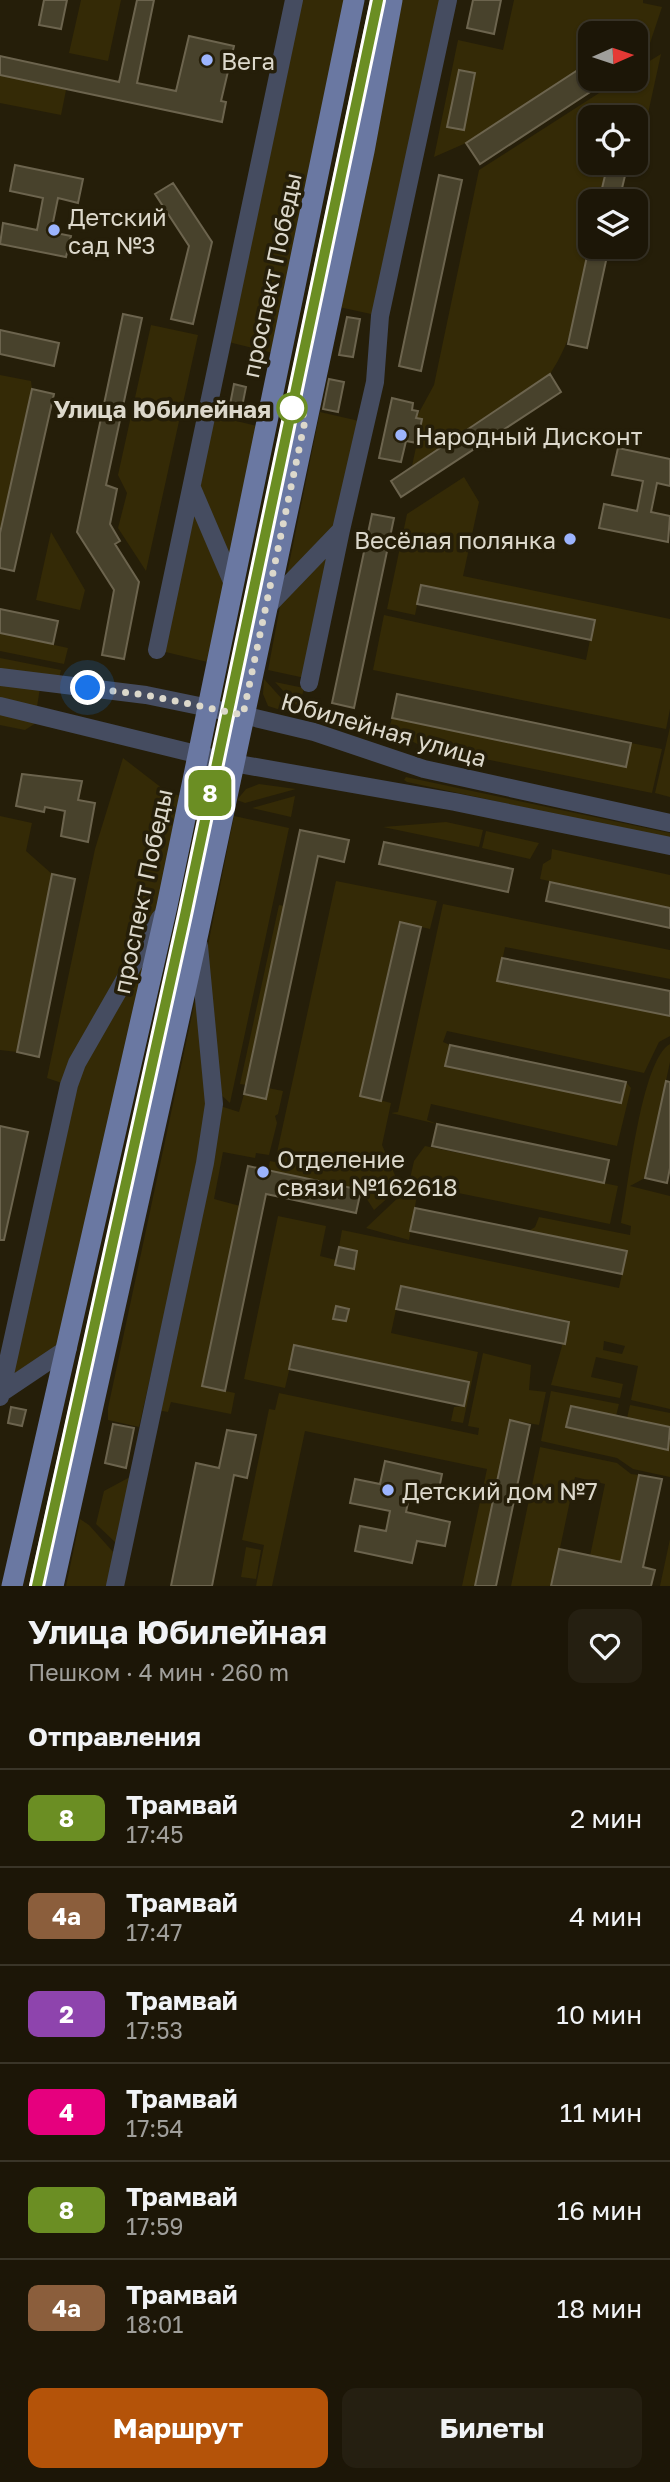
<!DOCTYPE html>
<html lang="ru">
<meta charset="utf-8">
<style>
body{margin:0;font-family:"Golos Text",sans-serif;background:#251f11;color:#f1f3f6;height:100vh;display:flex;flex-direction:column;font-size:26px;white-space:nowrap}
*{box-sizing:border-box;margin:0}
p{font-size:23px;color:#a09f9b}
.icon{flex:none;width:38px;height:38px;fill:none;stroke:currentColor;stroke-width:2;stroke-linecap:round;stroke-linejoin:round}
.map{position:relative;height:1586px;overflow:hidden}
.details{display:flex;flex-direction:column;background:#1c1607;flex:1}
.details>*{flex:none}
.badge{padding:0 14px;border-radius:10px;font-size:24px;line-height:46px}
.needle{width:46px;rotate:87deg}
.fabs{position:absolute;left:578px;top:21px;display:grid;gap:14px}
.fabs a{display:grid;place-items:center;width:70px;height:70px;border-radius:14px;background:#1c1607;box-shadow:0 2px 5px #0004,0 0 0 2px #3a3528;font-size:35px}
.you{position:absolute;width:35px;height:35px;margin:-18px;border:5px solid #fff;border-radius:50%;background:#1a73e8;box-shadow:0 0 0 10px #1a73e833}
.map>.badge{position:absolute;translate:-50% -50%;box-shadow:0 0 0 4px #fff}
h2{padding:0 28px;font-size:26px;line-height:63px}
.round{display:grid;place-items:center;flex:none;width:74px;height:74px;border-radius:14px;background:#251f11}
.headline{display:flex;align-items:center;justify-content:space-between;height:119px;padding:0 28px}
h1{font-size:33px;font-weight:700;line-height:52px}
.action{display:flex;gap:14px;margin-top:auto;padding:14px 28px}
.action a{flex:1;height:80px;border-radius:14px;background:#b45309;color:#fff;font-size:28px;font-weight:700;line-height:80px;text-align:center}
.action a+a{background:#251f11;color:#f1f3f6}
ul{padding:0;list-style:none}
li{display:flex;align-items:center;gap:21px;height:98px;padding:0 28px;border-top:2px solid #3a3528}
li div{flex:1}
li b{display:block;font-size:26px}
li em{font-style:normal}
li .badge{min-width:77px;font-weight:700;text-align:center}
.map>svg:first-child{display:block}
.green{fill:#342a06;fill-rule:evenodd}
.building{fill:#48422c;stroke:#6c644e;stroke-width:2}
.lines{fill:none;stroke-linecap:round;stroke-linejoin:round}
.minor{stroke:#454c60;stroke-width:18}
.major{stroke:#6a78a2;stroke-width:21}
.tram{stroke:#928d7d;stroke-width:2}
.line-casing{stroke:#fff;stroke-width:16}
.line{stroke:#6b8e23;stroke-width:10}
.walk{stroke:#dcd8cb;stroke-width:7;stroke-dasharray:0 12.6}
.poi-dot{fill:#9cb4fd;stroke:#251e09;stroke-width:2.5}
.stop-dot{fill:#fff;stroke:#6b8e23;stroke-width:3.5}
.labels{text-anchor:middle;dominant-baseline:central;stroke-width:7;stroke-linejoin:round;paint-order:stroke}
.poi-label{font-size:24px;fill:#dcd8cb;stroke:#251e09;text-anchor:start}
.street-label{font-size:24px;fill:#dcd8cb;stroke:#251e09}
.stop-label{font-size:24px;font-weight:bold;fill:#dcd8cb;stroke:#251e09;text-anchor:end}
</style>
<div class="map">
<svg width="670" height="1586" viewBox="0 0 670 1586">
<rect width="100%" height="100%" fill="#251e09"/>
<!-- green -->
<path class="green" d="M81,0H121L108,61L69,53Z
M294,0H354L281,355L224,341Z
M392,0H446L380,316L330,305Z
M514,0H643V3L662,7L646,55L635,33H590V62L466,143L434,157L458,40L503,50Z
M661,54L637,164L632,163H635V117H590V163H608L599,201H590C590,258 582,326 550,374L412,466L422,419L416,418L434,385L479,170L621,79H635V70Z
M0,75L66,90L61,115L0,103Z
M151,325L198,335L146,571L118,528L127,493L118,475Z
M0,375L31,381L32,389L0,533Z
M320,412L359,421L336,524L287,574Z
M207,414L265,428L216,664L157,650Z
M464,477L479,502L463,576L670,619V709L666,729L373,670L384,615L586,660L594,620L421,585L415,615L387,609L407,514Z
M51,532L85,590L80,610L36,600Z
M331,553L305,678L268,670L281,601Z
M0,633L68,648L64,664L0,651Z
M0,658L61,670L59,679L0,672Z
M264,679L292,710L293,714L268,706L263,694Z
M275,682L304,688L299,708Z
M0,683L40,688L37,707L0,698Z
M0,712L39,721L25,730L0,725Z
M392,718L631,743L662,749L652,793L421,746L389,729Z
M670,727V797L655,793Z
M123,758L167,792L188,798L68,1348L1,1393L68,1085L47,1078L95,849Z
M406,777L670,833V839L407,782L404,780Z
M259,784L296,789L245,803L237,800L246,789Z
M295,796L291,817L252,808Z
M0,816L32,823L26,851L52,874L17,1052L0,1050Z
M234,816L289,828L230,1103L220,1094L207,950Z
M446,822L483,830L479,847L383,827Z
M486,831L539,843L530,859L482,848Z
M552,849L670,875V908L540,879L543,864L551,859Z
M336,881L437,901L430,929L399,922L360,1095L391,1103L382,1145L400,1187L374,1210L361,1190L268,1171L270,1161L275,1162Z
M443,904L670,950V979L505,947L498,981L670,1016V1036L659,1042L644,1073L447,1031L443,1042L450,1045L446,1066L621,1103L626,1082L631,1088L617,1146L431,1104L427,1120L437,1124L391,1113L398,1112Z
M279,905L284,906L246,1085L240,1084Z
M196,996L207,1100L203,1143L139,1427L108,1420V1408Z
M670,1044V1062L645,1178L630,1186L670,1196V1409L631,1400L638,1366L596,1357L591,1377L623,1384L620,1398L551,1385L569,1321L401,1286L391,1333L478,1352L463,1423L451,1421L454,1407L464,1406L469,1382L295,1345L285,1388L244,1379L278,1216L326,1226L320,1256L336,1260L335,1265L353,1269L357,1251L339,1247L342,1230L619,1288L627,1251L529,1231L535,1227L539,1217L630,1235L631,1226L621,1223C628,1190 641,1060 670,1044ZM604,1341L625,1346L622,1354L603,1350Z
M268,1088L283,1091L278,1114L275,1116L277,1123L269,1155L256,1153L255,1158L223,1152L214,1199L240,1206L202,1386L235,1393L231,1414L171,1402L168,1412L151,1409L214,1104L239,1112L244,1094L265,1098Z
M425,1146L618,1186L610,1224L409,1183L414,1161Z
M404,1192L417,1195L409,1240L366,1228Z
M483,1353L531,1365L529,1390L546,1392L539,1425L511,1420L475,1586H462L487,1469L305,1431L272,1586H256L264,1545L242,1540L269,1409L275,1410L279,1393L478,1435L479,1428L468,1426Z
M551,1391L619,1404L616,1416L571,1406L566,1427L667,1449L670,1439V1477L633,1469L617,1458L541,1441Z
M630,1405L670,1413V1427L627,1418Z
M540,1447L617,1463L631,1474L639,1475L621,1562L590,1556L605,1484L575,1477L552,1586H511Z
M130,1477L116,1543L96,1524L104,1491Z
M80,1519L89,1525L114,1553L107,1586H66Z
M670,1539V1586H660Z
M246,1547L261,1550L256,1579L241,1577Z"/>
<!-- building -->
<path class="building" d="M44,0H67L61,29L39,25Z
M137,0H154L137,83L176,91L189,36L234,46L221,101L226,102L222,122L0,75V56L119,82Z
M473,0H501L494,34L467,28Z
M590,62V79H610L480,164L466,143Z
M459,70L475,73L464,130L447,127Z
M608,163H628L619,201H599Z
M15,165L83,179L78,203L58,198L51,232L71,236L66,257L0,244L3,223L37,230L43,198L10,191Z
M439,175L462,180L421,371L399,366Z
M173,183L212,242L193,324L171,319L189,246L155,194Z
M589,247H609L587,348L568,344Z
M123,314L142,318L106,485L117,489L110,524L120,541L115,544L139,582L124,659L102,655L114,590L77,532Z
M347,317L360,319L353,357L339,355Z
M0,330L59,343L54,366L0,354Z
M550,374L561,392L401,497L391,481Z
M329,379L344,382L338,412L323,409Z
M234,384L246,387L240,417L228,415Z
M32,389L54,394L14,571L0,568V533Z
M392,398L413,403L412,410L418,411L416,418L422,419L417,443L406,441L401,462L379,458Z
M618,448L670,459V486L657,483L651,512L670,516L668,542L599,528L604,504L637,511L643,481L612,475Z
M372,514L394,518L354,708L332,703Z
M421,585L595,620L591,640L417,604Z
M0,609L58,621L53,644L0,633Z
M397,694L631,743L626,767L392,718Z
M22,774L82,781L78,800L95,803L88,842L61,836L65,811L45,807L44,812L16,806Z
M300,830L349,840L344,862L318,856L266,1099L244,1094Z
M384,842L513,869L508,892L379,864Z
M52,874L75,879L39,1057L17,1052Z
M550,882L670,908V928L546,901Z
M400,922L421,927L381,1101L360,1096Z
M502,958L670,991V1016L497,981Z
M450,1045L626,1082L621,1103L445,1066Z
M666,1081L670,1082V1168L667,1183L645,1178Z
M437,1124L609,1160L604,1183L432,1146Z
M0,1126L28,1132L4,1240H0Z
M248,1166L361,1190L356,1213L266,1194L225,1391L202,1386Z
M415,1208L627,1251L622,1274L410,1231Z
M339,1247L357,1251L354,1269L335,1265Z
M401,1286L569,1322L565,1344L396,1309Z
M336,1306L349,1309L346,1321L333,1319Z
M294,1345L469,1382L464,1406L289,1369Z
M571,1406L670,1427L668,1450L566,1427Z
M11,1407L26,1410L22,1426L8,1423Z
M510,1420L530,1425L496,1586H475Z
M113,1424L134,1428L126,1468L105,1463Z
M227,1430L256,1435L247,1478L234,1475L212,1586H171L196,1463L219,1468Z
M385,1461L442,1474L437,1499L410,1493L406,1512L450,1522L445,1546L417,1541L412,1563L355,1551L360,1526L386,1531L390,1511L350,1503L355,1479L380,1484Z
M639,1475L662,1479L643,1567L655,1570L651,1586H551L559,1549L621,1562Z"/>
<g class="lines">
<!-- minor -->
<path class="minor" d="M192,488L233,584
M266,608L341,530L375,382L380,316L448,0
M157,650L294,0
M0,677L146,695L243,715L314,732L424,769L670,823
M309,683L341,530
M0,706L233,763L455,802L670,846
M1,1393L68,1348
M0,1397L69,1085L77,1063L160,918
M115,1586L205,1163L214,1104L199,946"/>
<!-- major -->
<path class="major" d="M12,1586L167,906L354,0
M53,1586L198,933L364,151L392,0"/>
<!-- tram -->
<path class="tram" d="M30,1586L179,914L371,0"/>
</g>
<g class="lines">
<defs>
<path id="line" d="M37,1586L185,915L378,0"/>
</defs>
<!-- line casing -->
<use href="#line" class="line-casing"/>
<!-- line -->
<use href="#line" class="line"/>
<!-- walk -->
<path class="walk" d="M88,688L146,695L243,715L306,416L292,408"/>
</g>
<!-- markers -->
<g class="poi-dot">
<circle cx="207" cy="60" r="7"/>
<circle cx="54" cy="230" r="7"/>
<circle cx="401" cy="435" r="7"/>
<circle cx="570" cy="539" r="7"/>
<circle cx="263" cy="1172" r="7"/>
<circle cx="388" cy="1490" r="7"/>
</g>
<circle class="stop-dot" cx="292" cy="408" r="14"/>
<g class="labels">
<!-- poi labels -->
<g class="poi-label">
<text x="221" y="60">Вега</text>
<text x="68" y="216">Детский<tspan x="68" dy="28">сад №3</tspan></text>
<text x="415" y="435">Народный Дисконт</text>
<text x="556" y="539" text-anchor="end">Весёлая полянка</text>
<text x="277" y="1158">Отделение<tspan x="277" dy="28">связи №162618</tspan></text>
<text x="402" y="1490">Детский дом №7</text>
</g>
<!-- street labels -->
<g class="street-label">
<text transform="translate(271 275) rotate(-78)">проспект Победы</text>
<text transform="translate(384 729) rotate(16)">Юбилейная улица</text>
<text transform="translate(142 891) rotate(-78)">проспект Победы</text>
</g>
<!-- stop labels -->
<g class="stop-label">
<text x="271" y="408">Улица Юбилейная</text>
</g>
</g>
</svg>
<div class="fabs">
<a><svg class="needle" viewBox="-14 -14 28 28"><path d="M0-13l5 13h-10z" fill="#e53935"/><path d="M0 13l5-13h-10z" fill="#a09f9b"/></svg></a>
<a><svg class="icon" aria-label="locate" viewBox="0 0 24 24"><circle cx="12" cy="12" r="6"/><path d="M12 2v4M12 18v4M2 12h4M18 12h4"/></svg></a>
<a><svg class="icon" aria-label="layers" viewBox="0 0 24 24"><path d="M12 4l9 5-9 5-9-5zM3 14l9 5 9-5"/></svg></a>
</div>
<div class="you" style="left:88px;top:688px"></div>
<b class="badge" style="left:210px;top:793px;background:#6b8e23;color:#fff">8</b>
</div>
<section class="details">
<div class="headline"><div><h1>Улица Юбилейная</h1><p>Пешком · 4 мин · 260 m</p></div><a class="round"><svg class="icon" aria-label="heart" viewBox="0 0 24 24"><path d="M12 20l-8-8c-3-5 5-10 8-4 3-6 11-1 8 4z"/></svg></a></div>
<h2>Отправления</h2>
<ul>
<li><span class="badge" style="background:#6b8e23;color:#fff">8</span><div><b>Трамвай</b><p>17:45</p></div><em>2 мин</em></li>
<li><span class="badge" style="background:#8b5e3c;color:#fff">4а</span><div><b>Трамвай</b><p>17:47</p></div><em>4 мин</em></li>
<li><span class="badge" style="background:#8e44ad;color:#fff">2</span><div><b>Трамвай</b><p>17:53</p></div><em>10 мин</em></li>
<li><span class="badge" style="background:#e6007e;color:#fff">4</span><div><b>Трамвай</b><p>17:54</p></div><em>11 мин</em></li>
<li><span class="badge" style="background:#6b8e23;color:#fff">8</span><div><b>Трамвай</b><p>17:59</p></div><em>16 мин</em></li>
<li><span class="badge" style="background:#8b5e3c;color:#fff">4а</span><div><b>Трамвай</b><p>18:01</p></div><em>18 мин</em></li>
</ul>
<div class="action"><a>Маршрут</a><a>Билеты</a></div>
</section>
